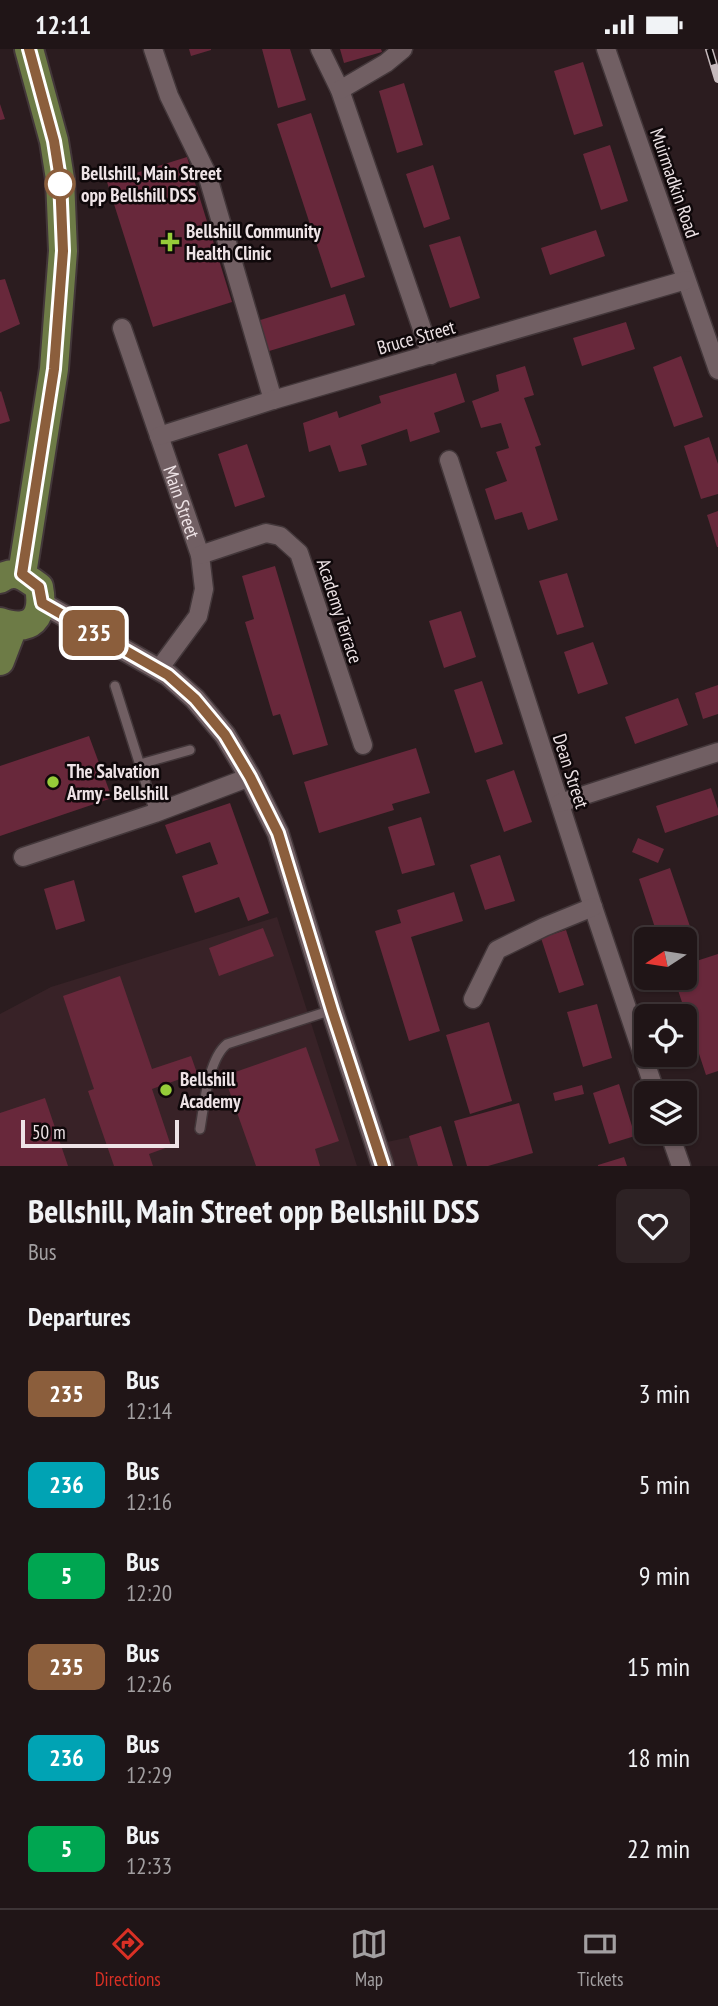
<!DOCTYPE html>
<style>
body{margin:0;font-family:"PT Sans Narrow",sans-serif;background:#2d2224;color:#f1f3f6;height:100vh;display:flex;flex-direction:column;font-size:26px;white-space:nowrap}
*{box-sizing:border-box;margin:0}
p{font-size:23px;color:#a29fa1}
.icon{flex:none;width:38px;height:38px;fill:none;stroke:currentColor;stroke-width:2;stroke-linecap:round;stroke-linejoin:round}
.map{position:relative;height:1117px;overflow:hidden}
.panel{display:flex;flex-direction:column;background:#201517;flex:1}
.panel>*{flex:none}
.badge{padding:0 14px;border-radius:10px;font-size:24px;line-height:46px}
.needle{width:46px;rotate:258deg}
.buttons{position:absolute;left:634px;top:878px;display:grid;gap:14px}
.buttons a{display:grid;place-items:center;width:63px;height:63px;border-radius:10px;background:#201517;box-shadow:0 2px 5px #0004,0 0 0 2px #3d3436;font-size:35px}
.scale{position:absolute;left:21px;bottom:18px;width:158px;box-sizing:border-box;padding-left:7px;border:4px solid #eee3e6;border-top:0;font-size:19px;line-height:24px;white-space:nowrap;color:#eee3e6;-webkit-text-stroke:5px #0f080a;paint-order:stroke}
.map>.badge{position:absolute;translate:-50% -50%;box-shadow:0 0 0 4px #fff}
h2{padding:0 28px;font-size:26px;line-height:63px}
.round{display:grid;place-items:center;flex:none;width:74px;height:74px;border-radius:10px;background:#2d2224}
.headline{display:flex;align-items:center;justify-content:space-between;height:119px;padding:0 28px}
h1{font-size:33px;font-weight:700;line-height:52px}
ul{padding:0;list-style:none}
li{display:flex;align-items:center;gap:21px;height:91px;padding:0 28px}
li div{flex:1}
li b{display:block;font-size:26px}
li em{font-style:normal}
li .badge{min-width:77px;font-weight:700;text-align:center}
.status{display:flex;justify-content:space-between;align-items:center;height:49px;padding:0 35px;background:#201517;direction:ltr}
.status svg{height:19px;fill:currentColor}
.menu{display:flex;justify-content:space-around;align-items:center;height:98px;border-top:2px solid #3d3436;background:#201517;font-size:19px;color:#a29fa1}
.menu a{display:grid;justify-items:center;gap:4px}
.menu .current{color:#d93025}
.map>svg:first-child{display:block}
.built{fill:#382227}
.building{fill:#68283b}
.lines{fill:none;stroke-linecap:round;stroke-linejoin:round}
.service-casing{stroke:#43373a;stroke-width:12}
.minor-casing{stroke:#43373a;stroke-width:21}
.tertiary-casing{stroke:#43373a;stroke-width:24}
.primary-casing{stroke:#43373a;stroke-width:32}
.service{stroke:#715f63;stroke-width:9}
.minor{stroke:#715f63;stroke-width:18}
.tertiary{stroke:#715f63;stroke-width:21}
.primary{stroke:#6d7b46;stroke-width:28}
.rail-casing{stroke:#c5b9bc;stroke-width:8}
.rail{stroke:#0f080a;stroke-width:5;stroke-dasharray:16;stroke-linecap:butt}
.line-casing{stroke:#fff;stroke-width:16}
.line{stroke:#8b5e3c;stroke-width:10}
.stop-dot{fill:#fff;stroke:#8b5e3c;stroke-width:3.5}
.poi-dot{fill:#96cc39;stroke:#0f080a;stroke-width:2.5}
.labels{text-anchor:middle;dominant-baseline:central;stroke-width:5;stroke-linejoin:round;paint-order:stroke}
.stop-label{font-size:19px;font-weight:bold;fill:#eee3e6;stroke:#0f080a;text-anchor:start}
.street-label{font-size:19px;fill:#eee3e6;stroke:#0f080a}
.poi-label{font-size:19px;font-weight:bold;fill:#eee3e6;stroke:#0f080a;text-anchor:start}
</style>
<div class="status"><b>12:11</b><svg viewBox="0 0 49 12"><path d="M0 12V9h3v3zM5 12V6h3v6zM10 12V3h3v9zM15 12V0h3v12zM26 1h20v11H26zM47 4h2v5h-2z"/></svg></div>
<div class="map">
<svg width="718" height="1117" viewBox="0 0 718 1117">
<rect width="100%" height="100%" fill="#2b1c1f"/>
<!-- built -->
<path class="built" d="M277,868L357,1117H0V965L51,938Z
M424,1085L435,1117H370L364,1098Z"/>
<!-- building -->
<path class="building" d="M189,0H211V1L191,7Z
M262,0H290L306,51L278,59Z
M340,0H381L382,3L344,14Z
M583,13L603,77L574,86L554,22Z
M404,34L423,96L397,104L379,42Z
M0,55L5,70L0,71Z
M311,64L365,228L331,239L277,75Z
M610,96L628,152L601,161L583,105Z
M187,108L232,253L153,278L107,133Z
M433,116L450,170L424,179L406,125Z
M596,181L605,207L550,226L541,199Z
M460,187L480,249L450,259L429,196Z
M5,230L20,275L0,284V231Z
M345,245L355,276L266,303L257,272Z
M626,273L635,300L582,317L573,289Z
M681,307L703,368L674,378L653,318Z
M525,317L534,346L524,349L541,396L535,398L558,471L528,481L522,463L495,471L485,440L507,432L496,403L509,399L501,374L481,379L472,352L499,342L496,326Z
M456,324L465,353L434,364L440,383L410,393L407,380L361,396L367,416L339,423L330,396L309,403L303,374L337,362L339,369L381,354L379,347Z
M1,342L10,372L0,375V343Z
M709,388L718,415V445L701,450L684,397Z
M247,395L265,448L235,458L218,405Z
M718,462V498H717L707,466Z
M275,517L328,696L293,706L280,665L273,667L245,573L254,570L242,527Z
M567,524L584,578L557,586L539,532Z
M461,562L476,608L444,619L429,572Z
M593,593L608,635L578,645L564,603Z
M482,632L503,695L475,704L454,641Z
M718,636V665L703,670L695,644Z
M678,649L688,676L635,695L625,668Z
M89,687L112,749L0,787V717Z
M416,699L430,744L392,755L394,761L319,784L304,733Z
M514,721L532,773L504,783L486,731Z
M711,739L718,760V766L665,784L656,757Z
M230,754L269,864L248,872L239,848L195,864L182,827L218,815L210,793L176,805L165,776Z
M421,768L435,816L402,825L388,778Z
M638,789L664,800L658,814L632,803Z
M500,806L515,852L485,861L470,816Z
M670,819L696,895L684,899V891H659L639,830Z
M74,831L85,872L56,881L44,840Z
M454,843L463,872L411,888L440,982L409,992L375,882L401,874L397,861Z
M263,879L274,907L219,927L209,899Z
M566,881L584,936L559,944L541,889Z
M718,905V1022L706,1026L674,929H684V916Z
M120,927L152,1020L191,1007L197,1024L152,1040L171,1097L149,1105L153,1117H114L88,1042L94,1040L63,947Z
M597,955L612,1009L583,1018L567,963Z
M489,973L512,1052L470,1065L446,986Z
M306,998L339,1092L315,1100L320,1117H256L224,1027Z
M619,1035L635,1087L609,1095L593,1044Z
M582,1036L584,1045L555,1052L553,1044Z
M45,1049L68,1117H0V1064Z
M519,1054L533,1104L488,1117H467L454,1072Z
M441,1077L453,1117H418L409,1087Z
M624,1108L627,1117H598V1116Z"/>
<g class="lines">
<defs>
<path id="service" d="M115,637L155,764
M140,715L190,701
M200,1080C204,1057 208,1010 227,995L332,961"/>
<g id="minor">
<path d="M153,0L169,47L207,125L273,351"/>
<path d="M320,0L340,41L431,306"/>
<path d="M606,0L718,321"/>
<path d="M340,41L386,14L403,0"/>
<path id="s1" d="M122,279L200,506L204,540L198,567L159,620"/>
<path d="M159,387L273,351L686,231"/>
<path d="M449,411L593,858L656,1045"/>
<path d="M200,506L266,484L280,487L299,504L363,696"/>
<path d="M560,754L718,703"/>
<path d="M23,808L155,764L250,728"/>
<path d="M473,950L497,901L544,878L593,858"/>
<path d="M669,1083L681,1117"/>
</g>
<path id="tertiary" d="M42,554L168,626L195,650L225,686L250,728L278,784L332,961L383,1117"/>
<path id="primary" d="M22,525L54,320L63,202L60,130L54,92L29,0
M0,530C15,519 26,528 39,538C45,569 31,584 0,573
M0,612L13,578"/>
</defs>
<!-- service casing -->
<use href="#service" class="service-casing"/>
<!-- minor casing -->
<use href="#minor" class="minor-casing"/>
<!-- tertiary casing -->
<use href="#tertiary" class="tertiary-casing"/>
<!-- primary casing -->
<use href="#primary" class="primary-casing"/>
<!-- service -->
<use href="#service" class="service"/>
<!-- minor -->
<use href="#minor" class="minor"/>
<!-- tertiary -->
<use href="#tertiary" class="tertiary"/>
<!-- primary -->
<use href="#primary" class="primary"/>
<defs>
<path id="rail" d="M709,0L718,30"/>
</defs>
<!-- rail casing -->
<use href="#rail" class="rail-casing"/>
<!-- rail -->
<use href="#rail" class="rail"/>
</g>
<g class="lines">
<defs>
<path id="line" d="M29,0L54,92L60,130L63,202L54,320L22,525L39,538L42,554L168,626L195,650L225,686L250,728L278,784L332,961L383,1117"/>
</defs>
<!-- line casing -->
<use href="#line" class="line-casing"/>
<!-- line -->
<use href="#line" class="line"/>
</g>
<!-- markers -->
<circle class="stop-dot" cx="60" cy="135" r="14"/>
<g class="poi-dot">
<path d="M166.5 182.5h7v7h7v7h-7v7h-7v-7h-7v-7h7z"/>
<circle cx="53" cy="733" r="7"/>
<circle cx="166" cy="1041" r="7"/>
</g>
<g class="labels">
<!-- stop labels -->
<g class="stop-label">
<text x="81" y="124">Bellshill, Main Street<tspan x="81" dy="22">opp Bellshill DSS</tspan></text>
</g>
<!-- street labels -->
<g class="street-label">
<text transform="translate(675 134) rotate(71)">Muirmadkin Road</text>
<text transform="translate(416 288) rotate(-16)">Bruce Street</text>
<text stroke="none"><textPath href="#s1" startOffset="184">Main Street</textPath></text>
<text transform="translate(340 562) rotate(72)">Academy Terrace</text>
<text transform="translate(571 722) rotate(72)">Dean Street</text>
</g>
<!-- poi labels -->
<g class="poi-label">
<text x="186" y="182">Bellshill Community<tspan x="186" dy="22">Health Clinic</tspan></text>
<text x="67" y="722">The Salvation<tspan x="67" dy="22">Army - Bellshill</tspan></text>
<text x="180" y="1030">Bellshill<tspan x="180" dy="22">Academy</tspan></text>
</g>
</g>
</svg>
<div class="buttons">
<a><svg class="needle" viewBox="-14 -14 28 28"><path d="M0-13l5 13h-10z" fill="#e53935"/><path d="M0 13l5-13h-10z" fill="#a29fa1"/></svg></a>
<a><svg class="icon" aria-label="locate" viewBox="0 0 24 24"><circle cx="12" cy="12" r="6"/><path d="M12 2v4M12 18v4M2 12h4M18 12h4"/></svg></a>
<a><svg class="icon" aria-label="layers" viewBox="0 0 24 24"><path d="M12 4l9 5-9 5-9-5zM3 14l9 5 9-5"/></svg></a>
</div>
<div class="scale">50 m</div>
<b class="badge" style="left:94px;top:584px;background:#8b5e3c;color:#fff">235</b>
</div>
<section class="panel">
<div class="headline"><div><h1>Bellshill, Main Street opp Bellshill DSS</h1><p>Bus</p></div><a class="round"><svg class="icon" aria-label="heart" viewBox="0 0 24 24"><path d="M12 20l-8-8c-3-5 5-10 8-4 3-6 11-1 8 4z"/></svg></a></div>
<h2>Departures</h2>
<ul>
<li><span class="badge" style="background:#8b5e3c;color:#fff">235</span><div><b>Bus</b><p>12:14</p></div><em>3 min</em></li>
<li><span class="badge" style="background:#00a3b4;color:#fff">236</span><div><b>Bus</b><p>12:16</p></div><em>5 min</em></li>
<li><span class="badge" style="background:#00a651;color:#fff">5</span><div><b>Bus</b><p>12:20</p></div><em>9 min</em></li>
<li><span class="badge" style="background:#8b5e3c;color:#fff">235</span><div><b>Bus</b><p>12:26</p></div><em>15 min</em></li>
<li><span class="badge" style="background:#00a3b4;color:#fff">236</span><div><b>Bus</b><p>12:29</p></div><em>18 min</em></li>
<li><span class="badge" style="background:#00a651;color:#fff">5</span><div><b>Bus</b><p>12:33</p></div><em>22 min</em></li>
</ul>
</section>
<nav class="menu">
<a class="current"><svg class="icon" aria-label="directions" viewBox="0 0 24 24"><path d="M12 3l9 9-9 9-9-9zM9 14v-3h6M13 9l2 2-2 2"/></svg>Directions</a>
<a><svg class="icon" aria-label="map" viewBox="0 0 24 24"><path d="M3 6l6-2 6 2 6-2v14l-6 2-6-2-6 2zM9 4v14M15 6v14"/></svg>Map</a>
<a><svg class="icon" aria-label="tickets" viewBox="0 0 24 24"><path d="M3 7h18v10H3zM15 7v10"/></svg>Tickets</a>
</nav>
